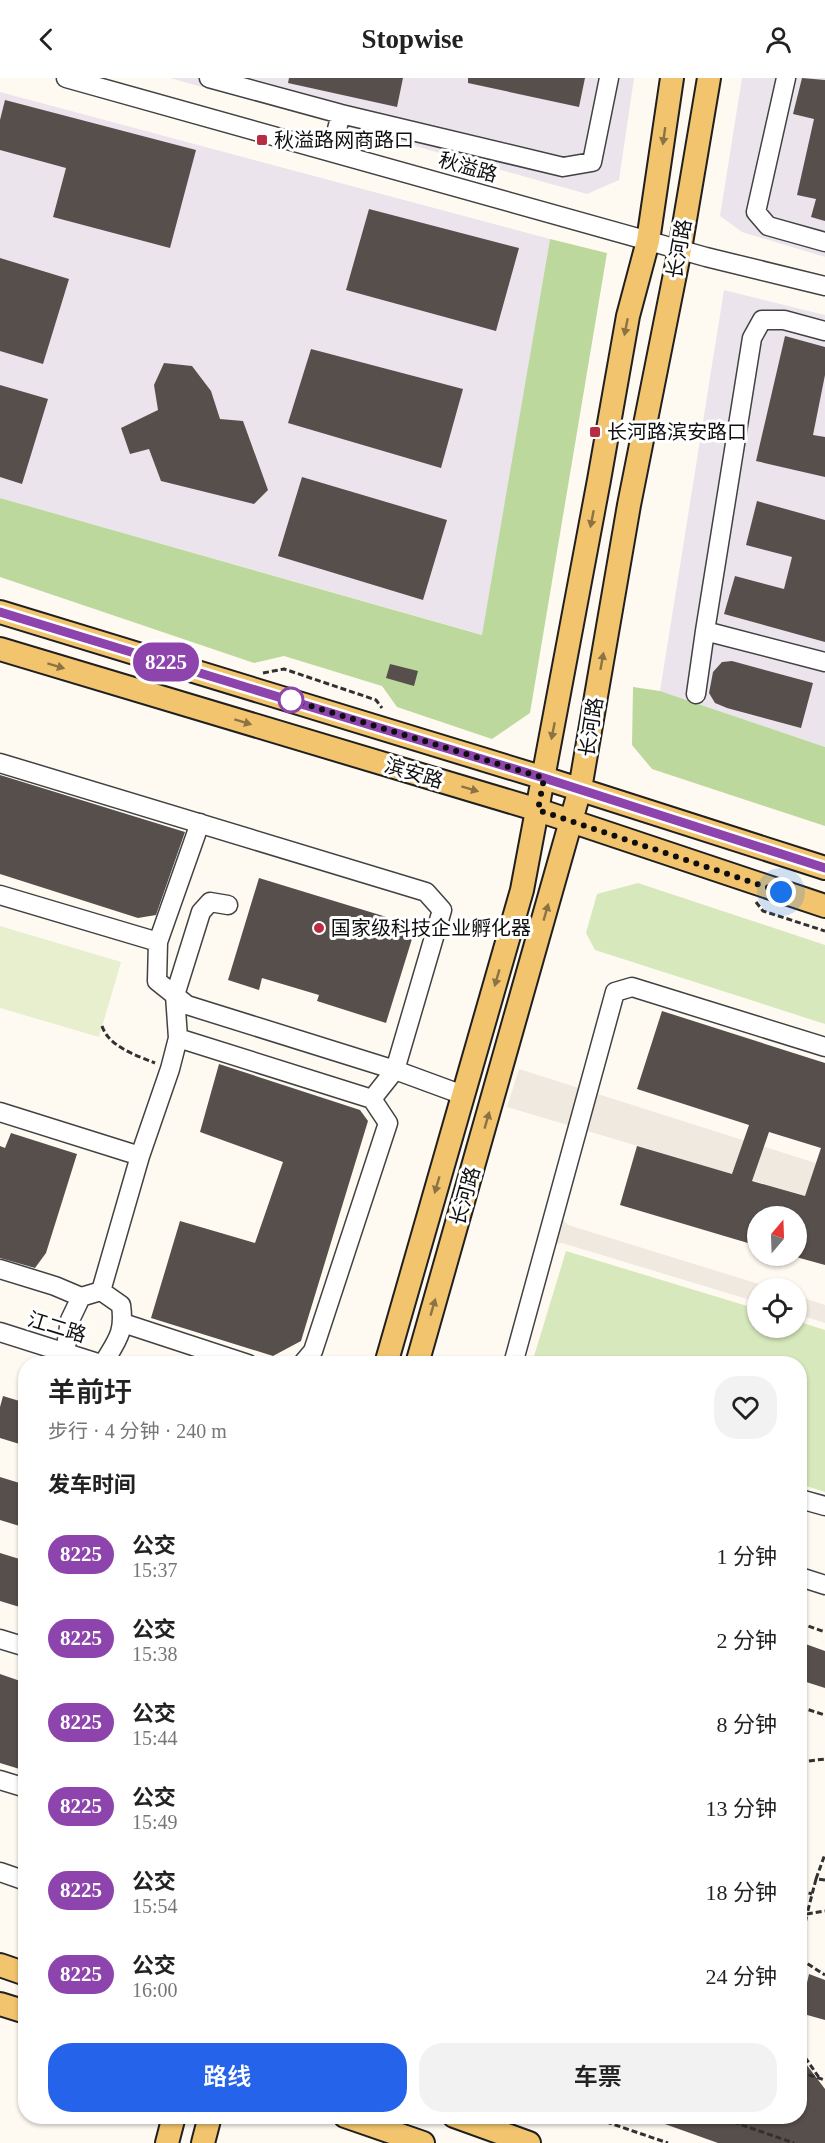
<!DOCTYPE html>
<html lang="zh">
<meta charset="utf-8">
<style>
body{margin:0;font-family:"Times New Roman","Noto Sans SC",serif;background:#f2f2f2;color:#222;height:100vh;display:flex;flex-direction:column;font-size:22px;white-space:nowrap}
*{box-sizing:border-box;margin:0}
p{font-size:20px;color:#767676}
.icon{flex:none;width:33px;height:33px;fill:none;stroke:currentColor;stroke-width:2;stroke-linecap:round;stroke-linejoin:round}
.map{position:relative;flex:1;overflow:hidden}
.panel{position:absolute;left:18px;top:1278px;width:789px;height:768px;display:flex;flex-direction:column;background:#fff;border-radius:24px;box-shadow:0 2px 4px #0004}
.panel>*{flex:none}
.badge{padding:0 12px;border-radius:20px;font-size:21px;line-height:39px}
.needle{width:39px;rotate:19deg}
.buttons{position:absolute;left:747px;top:1128px;display:grid;gap:12px}
.buttons a{display:grid;place-items:center;width:60px;height:60px;border-radius:50%;background:#fff;box-shadow:0 2px 4px #0004;font-size:30px}
.you{position:absolute;width:30px;height:30px;margin:-15px;border:4px solid #fff;border-radius:50%;background:#1a73e8;box-shadow:0 0 0 9px #1a73e833}
.map>.badge{position:absolute;translate:-50% -50%;box-shadow:0 0 0 3px #fff}
h2{padding:0 30px;font-size:22px;line-height:54px}
.round{display:grid;place-items:center;flex:none;width:63px;height:63px;border-radius:24px;background:#f2f2f2}
.overview{display:flex;align-items:center;justify-content:space-between;height:102px;padding:0 30px}
h1{font-size:28px;font-weight:600;line-height:45px}
.action{display:flex;gap:12px;margin-top:auto;padding:12px 30px}
.action a{flex:1;height:69px;border-radius:24px;background:#2563eb;color:#fff;font-size:24px;font-weight:600;line-height:69px;text-align:center}
.action a+a{background:#f2f2f2;color:#222}
ul{padding:0;list-style:none}
li{display:flex;align-items:center;gap:18px;height:84px;padding:0 30px}
li div{flex:1}
li b{display:block;font-size:22px}
li em{font-style:normal}
li .badge{min-width:66px;font-weight:700;text-align:center}
header{display:flex;justify-content:space-between;align-items:center;height:78px;padding:0 30px;background:#fff;font-size:27px;font-weight:600}
.map>svg:first-child{display:block}
.industrial{fill:#ebe4ed}
.green{fill:#d7e8bc}
.forest{fill:#bdd89c}
.pitch{fill:#e7efce}
.plaza{fill:#efe9e0}
.building{fill:#574f4c;fill-rule:evenodd}
.lines{fill:none;stroke-linecap:round;stroke-linejoin:round}
.minor-casing{stroke:#424242;stroke-width:21}
.major-casing{stroke:#202020;stroke-width:26}
.path{stroke:#313131;stroke-width:3;stroke-dasharray:6 3;stroke-linecap:butt}
.minor{stroke:#fff;stroke-width:18}
.major{stroke:#f2c46e;stroke-width:22}
.oneway{fill:#8c7343}
.line-casing{stroke:#fff;stroke-width:14}
.line{stroke:#8e44ad;stroke-width:9}
.walk{stroke:#0f0f0f;stroke-width:6;stroke-dasharray:0 10.8}
.poi-dot{fill:#b92d43;stroke:#fff;stroke-width:2}
.stop-dot{fill:#fff;stroke:#8e44ad;stroke-width:3}
.labels{text-anchor:middle;dominant-baseline:central;stroke-width:6;stroke-linejoin:round;paint-order:stroke}
.poi-label{font-size:20px;fill:#0f0f0f;stroke:#fff;text-anchor:start}
.street-label{font-size:20px;fill:#0f0f0f;stroke:#fff}
</style>
<header><svg class="icon" aria-label="back" viewBox="0 0 24 24"><path d="M15 5l-7 7 7 7"/></svg>Stopwise<svg class="icon" aria-label="person" viewBox="0 0 24 24"><circle cx="12" cy="8" r="4"/><path d="M4 21q1-7 8-7t8 7"/></svg></header>
<div class="map">
<svg width="825" height="2065" viewBox="0 0 825 2065">
<rect width="100%" height="100%" fill="#fefaf2"/>
<!-- industrial -->
<path class="industrial" d="M170,0H634L619,102L587,116Z
M742,0H825V179L742,154L720,138Z
M0,14L550,161L483,557L0,420Z
M724,212L825,237V669L660,613Z"/>
<!-- green -->
<path class="green" d="M638,805L825,867V946L595,872L586,855L597,816Z
M566,1173L757,1231L758,1250H796L797,1243L825,1252V1414L800,1406V1286L532,1285Z"/>
<!-- forest -->
<path class="forest" d="M550,161L607,175L530,635L492,661L397,629L382,608L284,578L254,585L0,499V420L482,557Z
M633,609L660,613L825,669V748L652,691L632,667Z"/>
<!-- pitch -->
<path class="pitch" d="M0,848L121,884L99,959L0,930Z"/>
<!-- plaza -->
<path class="plaza" d="M519,991L825,1088V1124L507,1029Z
M555,1132L568,1147L772,1210H758L757,1224L562,1165L545,1168Z
M797,1218L825,1227V1245L797,1236Z"/>
<!-- building -->
<path class="building" d="M289,0H403L397,29L288,5Z
M468,0H585L579,29L468,5Z
M802,0L825,2V143L811,139L816,121L797,117L814,41L793,36Z
M5,22L196,72L170,170L53,139L66,90L0,72V42Z
M369,131L519,170L496,253L346,212Z
M0,180L69,201L43,286L0,273Z
M785,258L825,269V297L813,357L825,359V399L756,383Z
M311,271L463,311L441,390L288,345Z
M164,285L192,288L211,313L220,341L243,343L268,412L254,426L161,403L149,371L130,376L121,350L158,332L154,307Z
M0,307L48,321L22,406L0,399Z
M302,399L447,442L423,522L278,478Z
M757,423L825,442V564L724,536L735,498L784,511L792,479L746,467Z
M732,583L813,605L801,650L727,630L715,625L709,615L713,594L722,584Z
M390,586L418,593L414,608L386,600Z
M0,697L185,754L156,837L138,840L0,796Z
M259,800L416,848L386,945L317,923L319,917L262,900L259,912L228,902Z
M662,933L825,985V1187L796,1179V1138H758V1168L620,1127L637,1068L732,1096L749,1047L637,1011ZM769,1054L821,1070L805,1118L752,1103Z
M219,986L360,1032L368,1043L301,1263L273,1278L151,1240L180,1143L255,1165L283,1084L200,1054Z
M11,1055L77,1076L46,1175L35,1190L0,1180V1068L5,1070Z
M3,1318L26,1325V1368L0,1360V1329Z
M0,1399L26,1407V1450L0,1442Z
M0,1475L26,1483V1531L0,1523Z
M800,1564L825,1573V1610L800,1602Z
M0,1596L26,1605V1693L0,1685Z
M809,1896L825,1902V1942L800,1935Z
M800,1978L825,2011V2065H718L648,2040L649,2038H800Z"/>
<g class="lines">
<defs>
<path id="minor" d="M66,0L706,179L825,208
M209,0L341,36L563,89L592,84L609,0
M786,0L756,134L768,148L825,164
M331,74L341,36
M825,253L784,242H762L752,260L705,553L825,584
M696,616L705,553
M0,685L426,814L442,832L395,992L372,1021
M200,745L158,864L157,903L187,927L395,992L463,1017
M0,817L158,864
M178,960L175,917L201,834L210,824L228,827
M0,1034L140,1078
M0,1191L55,1208L81,1219
M101,1213L140,1078L170,991L178,960L372,1021L388,1045L313,1273L302,1286
M123,1245L248,1286
M0,1254L101,1286
M65,1275L70,1242L81,1219L101,1213L121,1227C125,1255 117,1262 103,1286
M513,1286L615,914L632,909L825,969
M800,1421L825,1428
M800,1499L825,1507
M0,1561L26,1569
M0,1702L26,1710
M0,1794L26,1803"/>
<path id="major" d="M0,534L544,700L825,790
M0,571L538,732L825,828
M386,1286L522,812L599,402L628,238L648,163L672,0
M417,1286L580,711L629,427L680,171L709,0
M0,1887L26,1896
M0,1926L26,1934
M345,2038L423,2065
M454,2038L529,2065
M167,2065L174,2038
M203,2065L210,2038"/>
</defs>
<!-- minor casing -->
<use href="#minor" class="minor-casing"/>
<!-- major casing -->
<use href="#major" class="major-casing"/>
<!-- path -->
<path class="path" d="M263,595L284,591L376,622L382,630
M756,824L763,833L825,853
M102,948C109,969 136,977 155,985
M800,1545L825,1554
M800,1629L825,1637
M800,1684L825,1681
M816,1801L825,1776
M825,1802L816,1801L807,1836L825,1833
M800,1812L812,1816
M800,1871L807,1836
M800,1881L825,1897
M800,1972L820,2001
M800,1994L825,2002
M589,2038L668,2065
M716,2038L794,2065"/>
<!-- minor -->
<use href="#minor" class="minor"/>
<!-- major -->
<use href="#major" class="major"/>
</g>
<!-- one-way arrows -->
<defs><path id="oneway-solid" d="M-6-.8H1V-3.2L6.5 0L1 3.2V.8H-6Z" transform="scale(1.5)"/></defs>
<g class="oneway">
<use href="#oneway-solid" transform="translate(664 58) rotate(98)"/>
<use href="#oneway-solid" transform="translate(626 249) rotate(101)"/>
<use href="#oneway-solid" transform="translate(592 441) rotate(101)"/>
<use href="#oneway-solid" transform="translate(602 583) rotate(-80)"/>
<use href="#oneway-solid" transform="translate(56 588) rotate(17)"/>
<use href="#oneway-solid" transform="translate(243 644) rotate(17)"/>
<use href="#oneway-solid" transform="translate(553 653) rotate(101)"/>
<use href="#oneway-solid" transform="translate(470 711) rotate(17)"/>
<use href="#oneway-solid" transform="translate(546 834) rotate(-74)"/>
<use href="#oneway-solid" transform="translate(497 900) rotate(106)"/>
<use href="#oneway-solid" transform="translate(487 1042) rotate(-74)"/>
<use href="#oneway-solid" transform="translate(437 1107) rotate(106)"/>
<use href="#oneway-solid" transform="translate(433 1229) rotate(-74)"/>
</g>
<g class="lines">
<defs>
<path id="line" d="M0,534L544,700L825,790"/>
</defs>
<!-- line casing -->
<use href="#line" class="line-casing"/>
<!-- line -->
<use href="#line" class="line"/>
<!-- walk -->
<path class="walk" d="M291,622L544,700L538,732L781,814"/>
</g>
<!-- markers -->
<g class="poi-dot">
<rect x="256" y="56" width="12" height="12" rx="3"/>
<rect x="589" y="348" width="12" height="12" rx="3"/>
<circle cx="319" cy="850" r="6"/>
</g>
<circle class="stop-dot" cx="291" cy="622" r="12"/>
<g class="labels">
<!-- poi labels -->
<g class="poi-label">
<text x="274" y="62">秋溢路网商路口</text>
<text x="607" y="354">长河路滨安路口</text>
<text x="331" y="850">国家级科技企业孵化器</text>
</g>
<!-- street labels -->
<g class="street-label">
<text transform="translate(468 89) rotate(16)">秋溢路</text>
<text transform="translate(679 171) rotate(-80)">长河路</text>
<text transform="translate(591 649) rotate(-81)">长河路</text>
<text transform="translate(414 695) rotate(17)">滨安路</text>
<text transform="translate(465 1118) rotate(-74)">长河路</text>
<text transform="translate(57 1249) rotate(17)">江二路</text>
</g>
</g>
</svg>
<div class="buttons">
<a><svg class="needle" viewBox="-14 -14 28 28"><path d="M0-13l5 13h-10z" fill="#e53935"/><path d="M0 13l5-13h-10z" fill="#767676"/></svg></a>
<a><svg class="icon" aria-label="locate" viewBox="0 0 24 24"><circle cx="12" cy="12" r="6"/><path d="M12 2v4M12 18v4M2 12h4M18 12h4"/></svg></a>
</div>
<div class="you" style="left:781px;top:814px"></div>
<b class="badge" style="left:166px;top:584px;background:#8e44ad;color:#fff">8225</b>
<section class="panel">
<div class="overview"><div><h1>羊前圩</h1><p>步行 · 4 分钟 · 240 m</p></div><a class="round"><svg class="icon" aria-label="heart" viewBox="0 0 24 24"><path d="M12 20l-8-8c-3-5 5-10 8-4 3-6 11-1 8 4z"/></svg></a></div>
<h2>发车时间</h2>
<ul>
<li><span class="badge" style="background:#8e44ad;color:#fff">8225</span><div><b>公交</b><p>15:37</p></div><em>1 分钟</em></li>
<li><span class="badge" style="background:#8e44ad;color:#fff">8225</span><div><b>公交</b><p>15:38</p></div><em>2 分钟</em></li>
<li><span class="badge" style="background:#8e44ad;color:#fff">8225</span><div><b>公交</b><p>15:44</p></div><em>8 分钟</em></li>
<li><span class="badge" style="background:#8e44ad;color:#fff">8225</span><div><b>公交</b><p>15:49</p></div><em>13 分钟</em></li>
<li><span class="badge" style="background:#8e44ad;color:#fff">8225</span><div><b>公交</b><p>15:54</p></div><em>18 分钟</em></li>
<li><span class="badge" style="background:#8e44ad;color:#fff">8225</span><div><b>公交</b><p>16:00</p></div><em>24 分钟</em></li>
</ul>
<div class="action"><a>路线</a><a>车票</a></div>
</section>
</div>
